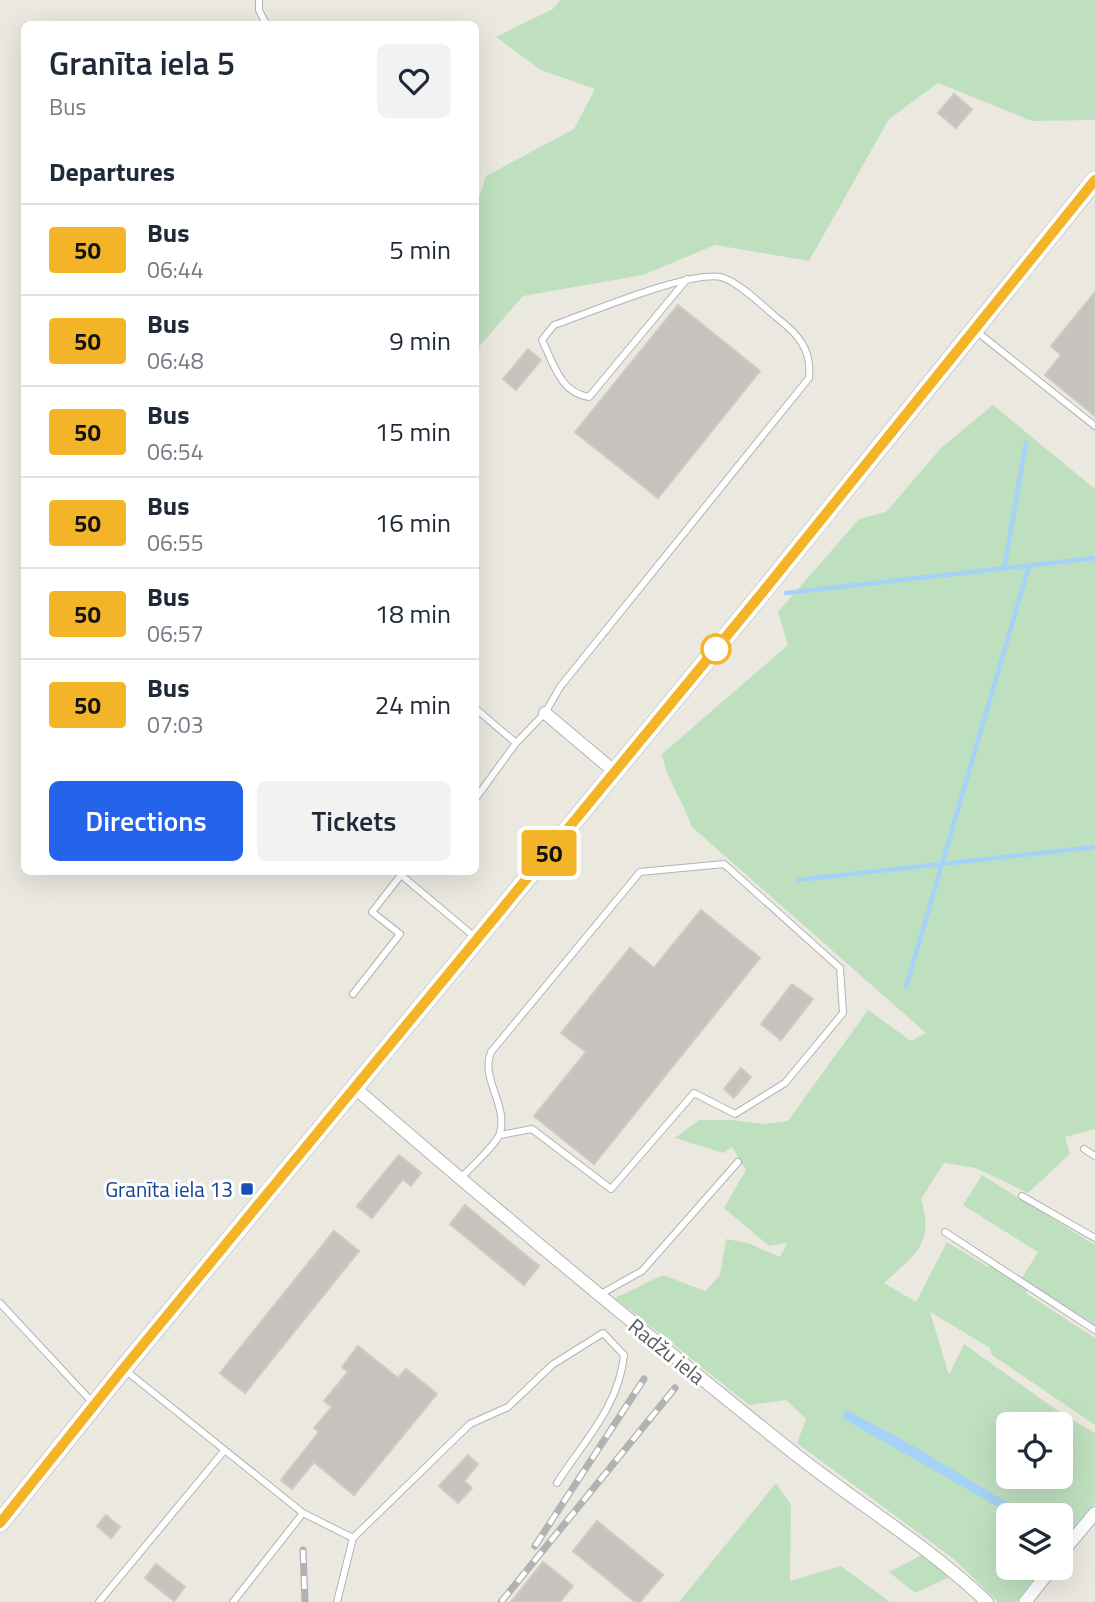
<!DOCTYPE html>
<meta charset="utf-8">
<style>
body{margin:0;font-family:"Titillium Web",sans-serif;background:#f2f2f3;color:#1f2937;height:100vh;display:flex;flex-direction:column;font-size:26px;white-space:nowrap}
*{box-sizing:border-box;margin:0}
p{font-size:23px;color:#747a83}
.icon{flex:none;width:38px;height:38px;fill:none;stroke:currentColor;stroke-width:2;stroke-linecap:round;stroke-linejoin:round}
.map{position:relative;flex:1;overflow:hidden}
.drawer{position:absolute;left:21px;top:21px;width:458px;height:854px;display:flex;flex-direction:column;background:#fff;border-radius:10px;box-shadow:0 7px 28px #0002}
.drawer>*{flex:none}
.badge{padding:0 14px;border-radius:5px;font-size:24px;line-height:46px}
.fabs{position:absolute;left:996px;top:1412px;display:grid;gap:14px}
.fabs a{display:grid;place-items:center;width:77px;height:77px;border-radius:10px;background:#fff;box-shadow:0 7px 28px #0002;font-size:35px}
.map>.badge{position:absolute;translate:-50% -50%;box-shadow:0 0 0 4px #fff}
h2{padding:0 28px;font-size:26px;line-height:63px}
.round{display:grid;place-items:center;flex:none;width:74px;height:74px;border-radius:10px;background:#f2f2f3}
.head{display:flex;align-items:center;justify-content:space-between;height:119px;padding:0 28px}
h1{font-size:33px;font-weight:600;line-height:52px}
.cta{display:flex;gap:14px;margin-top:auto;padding:14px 28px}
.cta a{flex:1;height:80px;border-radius:10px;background:#2563eb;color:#fff;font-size:28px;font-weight:600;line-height:80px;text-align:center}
.cta a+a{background:#f2f2f3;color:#1f2937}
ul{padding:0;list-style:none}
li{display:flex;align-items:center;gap:21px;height:91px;padding:0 28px;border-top:2px solid #e0e1e3}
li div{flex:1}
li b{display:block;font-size:26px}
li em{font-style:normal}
li .badge{min-width:77px;font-weight:700;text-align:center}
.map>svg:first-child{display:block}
.green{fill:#bfe0bf;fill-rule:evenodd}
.water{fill:#a5d2f6}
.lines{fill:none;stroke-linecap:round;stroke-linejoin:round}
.stream{stroke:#a5d2f6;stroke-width:4.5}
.building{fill:#c6c3be;stroke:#cecac0;stroke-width:2}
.service-casing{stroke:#b1b3b7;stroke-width:8}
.minor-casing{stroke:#b1b3b7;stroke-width:14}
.secondary-casing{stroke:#b2b5ba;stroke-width:19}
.service{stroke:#fff;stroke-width:6}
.minor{stroke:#fff;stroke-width:12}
.secondary{stroke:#fff;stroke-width:18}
.rail-casing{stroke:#b1b2b2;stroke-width:7}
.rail{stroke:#fff;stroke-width:4.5;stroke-dasharray:13;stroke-linecap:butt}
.line-casing{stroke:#fff;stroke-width:16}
.line{stroke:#f4b427;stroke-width:10}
.stop-dot{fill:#fff;stroke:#f4b427;stroke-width:3.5}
.transit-dot{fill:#1a4fb4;stroke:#fff;stroke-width:2.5}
.labels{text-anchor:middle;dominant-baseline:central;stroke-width:6;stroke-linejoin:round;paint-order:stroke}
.transit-label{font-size:21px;fill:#164399;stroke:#fff;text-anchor:end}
.street-label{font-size:21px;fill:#595c60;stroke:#fff}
</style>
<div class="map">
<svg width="1095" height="1602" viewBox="0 0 1095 1602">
<rect width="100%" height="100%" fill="#ebe8e0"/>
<!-- green -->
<path class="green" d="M560,0H1095V120L1032,121L938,83L889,119L809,261L715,245L643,275L523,296L476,350V207L486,176L574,129L595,89L541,70L496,37L553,9Z
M993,405L1095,489V1129L1065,1137L1070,1154L1028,1193L976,1168L944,1163L921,1199C935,1244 915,1254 884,1283L916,1302L947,1242L988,1267L990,1264L1028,1288L1026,1293L1095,1338V1425L992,1355L990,1348L930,1312L949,1375L964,1344L1058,1411L1095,1433V1503L1061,1545L1060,1516H1008V1568H1043L1016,1602H998L955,1560L797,1443L806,1419L786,1400L749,1405L615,1298L663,1275L705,1291L720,1275L726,1239L748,1243L780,1257L787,1243L769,1246L724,1208L746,1170L732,1147L723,1153L675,1138L699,1120H732L764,1124L788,1121L868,1010L911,1041L926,1033L692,827C683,800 667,782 662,754L788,645L778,612L859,519L886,512L941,448ZM1008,1424H1060V1477H1008Z
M982,1175L1095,1245V1325L1022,1278L1038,1252L963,1205Z
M776,1483L791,1505L790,1581L841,1566L890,1602H679Z
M924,1554L952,1576L915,1593L889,1572Z"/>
<!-- water -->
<path class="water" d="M846,1410L896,1436L1029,1515H1012L842,1418Z"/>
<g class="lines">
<!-- stream -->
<path class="stream" d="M1004,569L1026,443
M786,593L1095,558
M798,880L1095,847
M906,987L1029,566"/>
</g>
<!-- building -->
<path class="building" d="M954,94L972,109L956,128L938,113Z
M1095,292V416L1045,375L1061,355L1051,346Z
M678,305L760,371L658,498L575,432Z
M528,349L541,360L516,390L503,379Z
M701,910L760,958L594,1164L534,1116L586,1052L561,1033L630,948L654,968Z
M792,984L813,999L781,1040L761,1024Z
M741,1068L751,1077L734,1098L724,1089Z
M399,1155L421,1173L411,1186L403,1179L372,1218L357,1206Z
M465,1205L539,1266L524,1285L450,1224Z
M334,1231L359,1251L245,1393L220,1373Z
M358,1346L398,1378L406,1369L437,1394L354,1495L314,1462L292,1489L281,1480L319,1432L314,1428L332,1407L324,1401L348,1372L342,1367Z
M468,1455L478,1464L464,1481L472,1488L458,1503L439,1486Z
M106,1515L120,1527L111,1538L97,1526Z
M597,1521L663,1575L640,1602H635L573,1551Z
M543,1562L573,1586L560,1602H511Z
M156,1564L185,1587L174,1601L145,1578Z"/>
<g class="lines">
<defs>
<path id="service" d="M259,0V10L266,24
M976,331L1095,426
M476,709L516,743
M476,798L516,743L545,713L560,687L809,378C812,349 798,334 776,317C763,306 739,283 724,278C696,267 587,314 554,325L542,340C554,365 561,393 589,397L687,279
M403,872L401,875L476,938
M353,994L400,934L372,912L401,875
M1084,1149L1095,1156
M460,1179C469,1169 497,1144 500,1133C508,1104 480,1079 491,1052L640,872L724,864L840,968L843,1013L785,1083L735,1114L694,1093L611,1189L532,1129L500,1135
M1022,1196L1095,1238
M945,1232L1095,1330
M599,1295L642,1271L738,1162
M0,1303L93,1403
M125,1370L303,1513L233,1602
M303,1513L353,1538L470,1424L508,1407L552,1365L603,1333L624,1355C619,1406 584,1441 557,1483
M99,1602L224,1451
M337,1602L353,1538"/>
<path id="minor" d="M545,713L615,772
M355,1088C498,1212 643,1332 790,1450C855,1502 926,1544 987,1602
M1060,1555L1095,1513
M1025,1602L1052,1568"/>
<path id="secondary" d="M0,1523L123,1369L762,593L1095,180"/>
</defs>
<!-- service casing -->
<use href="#service" class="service-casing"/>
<!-- minor casing -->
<use href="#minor" class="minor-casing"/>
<!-- secondary casing -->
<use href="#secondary" class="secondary-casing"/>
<!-- service -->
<use href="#service" class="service"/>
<!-- minor -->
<use href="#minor" class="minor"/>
<!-- secondary -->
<use href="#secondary" class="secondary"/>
<defs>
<path id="rail" d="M535,1546L644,1379
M303,1550L305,1602
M501,1602L675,1388"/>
</defs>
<!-- rail casing -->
<use href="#rail" class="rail-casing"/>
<!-- rail -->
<use href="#rail" class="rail"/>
</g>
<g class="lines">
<defs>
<path id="line" d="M0,1523L123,1369L762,593L1095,180"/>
</defs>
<!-- line casing -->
<use href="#line" class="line-casing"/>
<!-- line -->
<use href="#line" class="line"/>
</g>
<!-- markers -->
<circle class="stop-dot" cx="716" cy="649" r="14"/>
<rect class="transit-dot" x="240" y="1182" width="14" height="14" rx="3.5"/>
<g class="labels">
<!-- transit labels -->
<g class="transit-label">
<text x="233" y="1189">Granīta iela 13</text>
</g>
<!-- street labels -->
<g class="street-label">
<text transform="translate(667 1351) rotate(39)">Radžu iela</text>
</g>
</g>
</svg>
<div class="fabs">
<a><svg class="icon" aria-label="locate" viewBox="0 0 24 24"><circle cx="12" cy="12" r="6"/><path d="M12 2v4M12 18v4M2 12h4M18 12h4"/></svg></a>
<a><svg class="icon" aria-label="layers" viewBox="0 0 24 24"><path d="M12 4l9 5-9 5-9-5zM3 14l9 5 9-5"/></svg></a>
</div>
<b class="badge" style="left:549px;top:853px;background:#f4b427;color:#111">50</b>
<section class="drawer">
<div class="head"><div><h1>Granīta iela 5</h1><p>Bus</p></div><a class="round"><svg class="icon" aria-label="heart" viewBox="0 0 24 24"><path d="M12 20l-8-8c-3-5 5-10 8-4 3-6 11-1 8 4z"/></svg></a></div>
<h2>Departures</h2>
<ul>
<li><span class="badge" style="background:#f4b427;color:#111">50</span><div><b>Bus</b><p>06:44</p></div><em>5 min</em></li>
<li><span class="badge" style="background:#f4b427;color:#111">50</span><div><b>Bus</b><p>06:48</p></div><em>9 min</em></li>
<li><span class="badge" style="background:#f4b427;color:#111">50</span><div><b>Bus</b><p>06:54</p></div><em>15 min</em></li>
<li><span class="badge" style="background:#f4b427;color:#111">50</span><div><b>Bus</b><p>06:55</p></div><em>16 min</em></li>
<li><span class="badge" style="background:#f4b427;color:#111">50</span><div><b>Bus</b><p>06:57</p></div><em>18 min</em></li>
<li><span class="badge" style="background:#f4b427;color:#111">50</span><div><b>Bus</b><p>07:03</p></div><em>24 min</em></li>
</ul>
<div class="cta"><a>Directions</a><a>Tickets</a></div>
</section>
</div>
